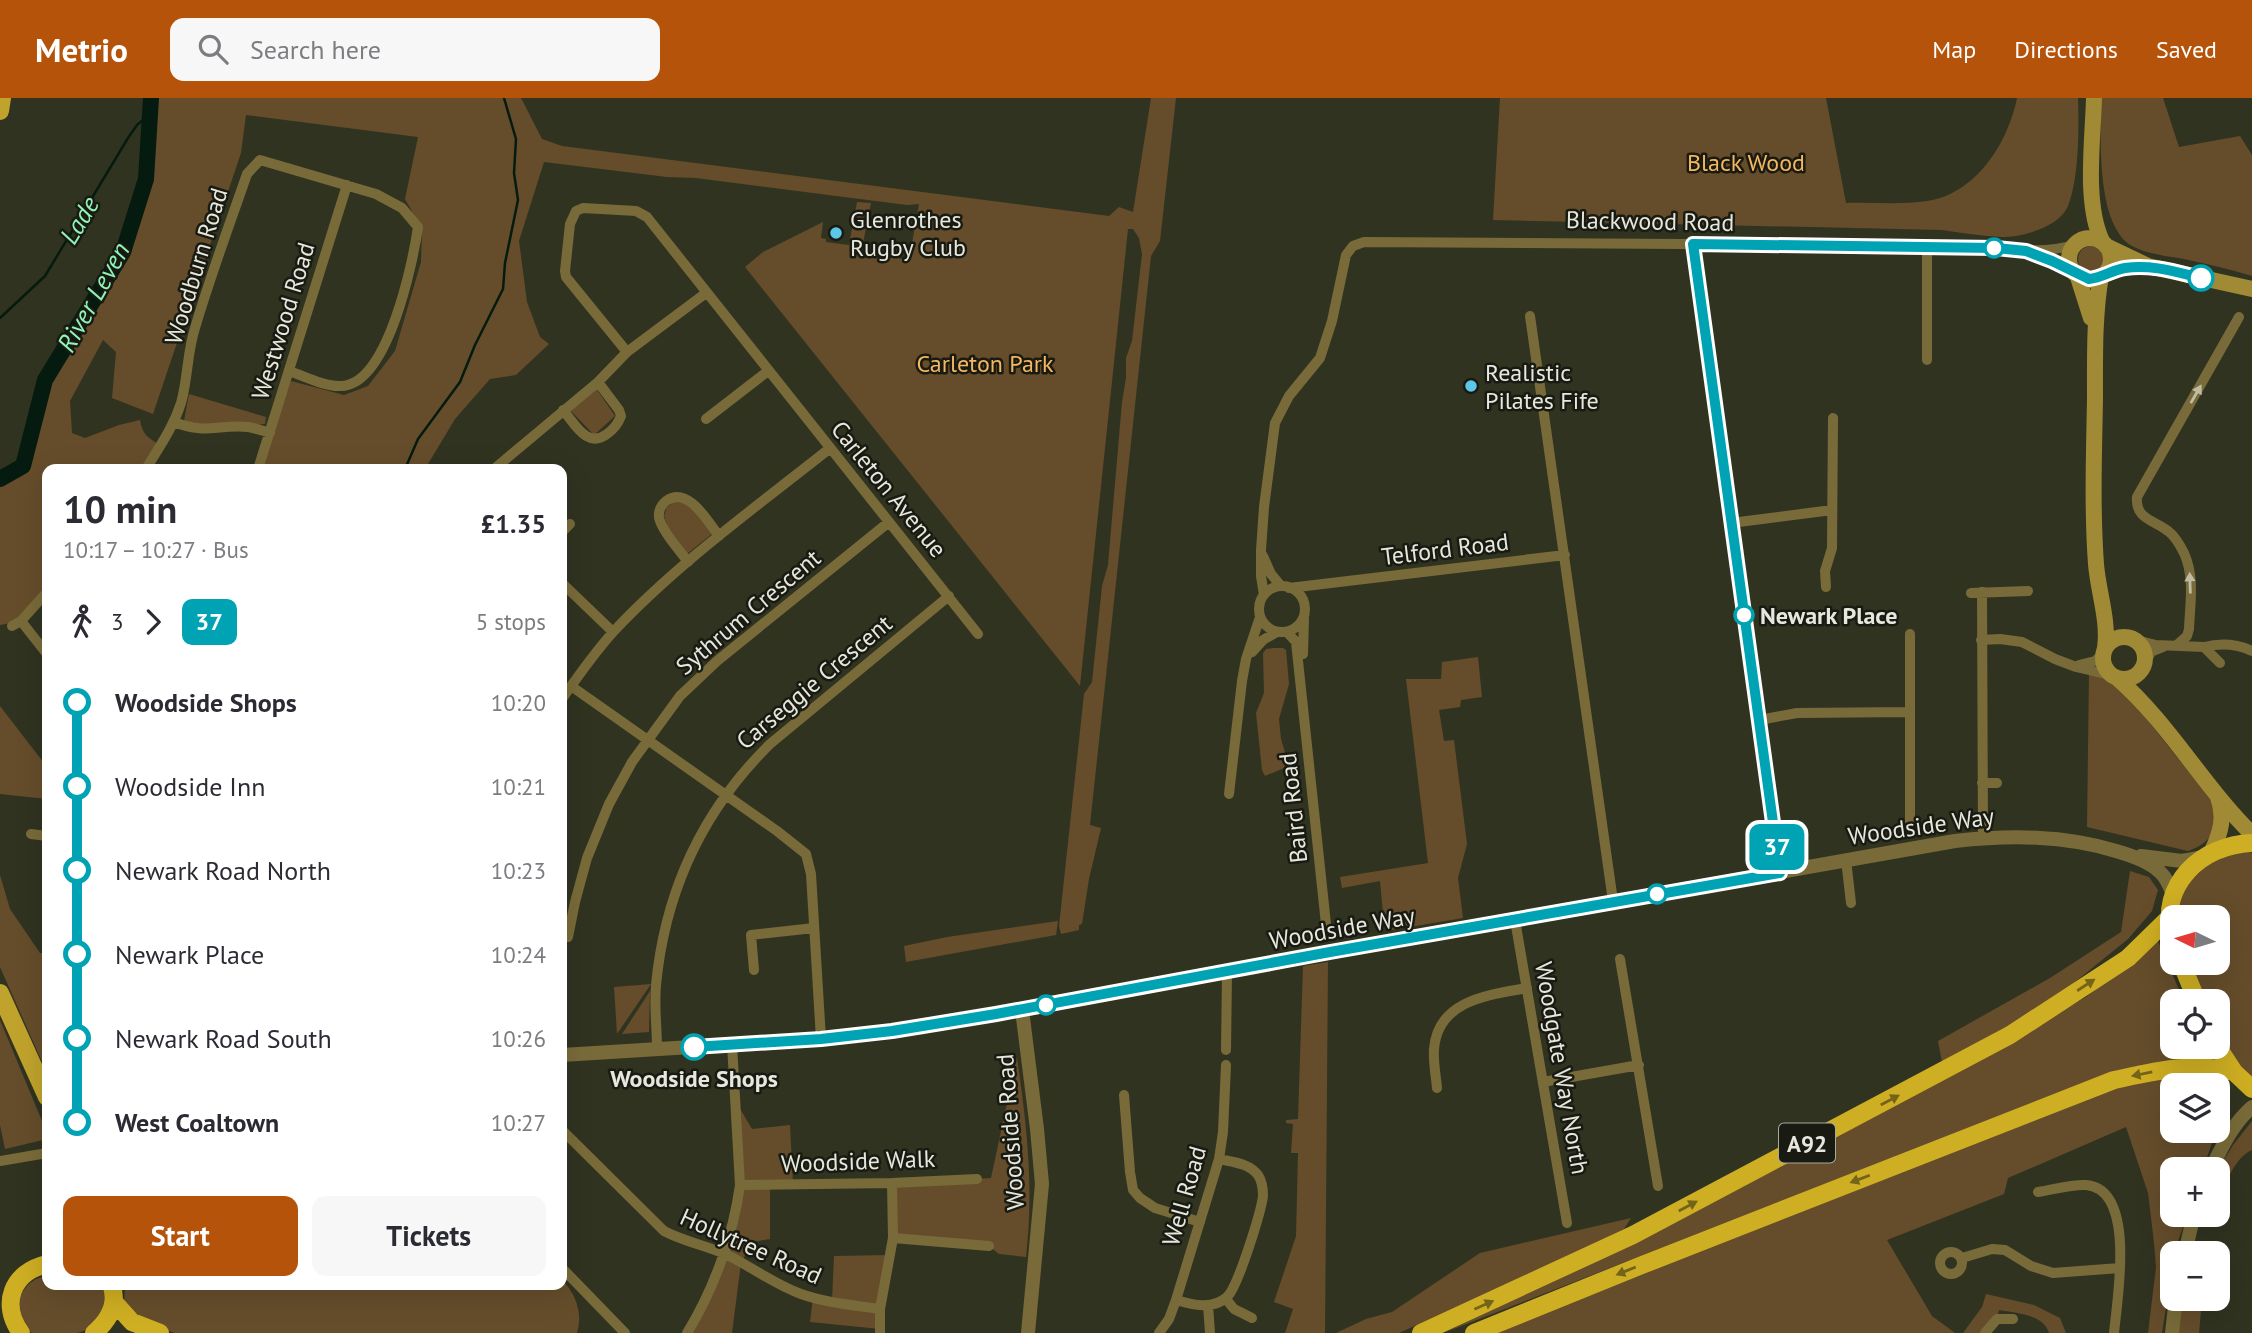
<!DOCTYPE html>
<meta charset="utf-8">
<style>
body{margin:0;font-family:"PT Sans",sans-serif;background:#f7f7f7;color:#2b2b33;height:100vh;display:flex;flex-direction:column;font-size:26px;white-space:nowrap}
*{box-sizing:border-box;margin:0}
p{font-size:23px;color:#7c7c81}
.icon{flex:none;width:38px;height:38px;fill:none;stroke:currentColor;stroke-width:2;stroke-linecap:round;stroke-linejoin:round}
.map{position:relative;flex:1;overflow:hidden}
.details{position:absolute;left:42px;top:366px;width:525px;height:826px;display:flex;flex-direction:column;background:#fff;border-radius:14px;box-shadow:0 7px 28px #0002}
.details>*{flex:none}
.badge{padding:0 14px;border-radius:10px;font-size:24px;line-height:46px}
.needle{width:46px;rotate:275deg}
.buttons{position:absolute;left:2160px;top:807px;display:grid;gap:14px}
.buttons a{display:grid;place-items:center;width:70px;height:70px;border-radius:14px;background:#fff;box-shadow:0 7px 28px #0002;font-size:35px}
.map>.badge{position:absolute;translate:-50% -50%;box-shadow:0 0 0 4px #fff}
.legs{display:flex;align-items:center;gap:10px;height:77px;padding:0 21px;font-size:23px}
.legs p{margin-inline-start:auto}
.overview{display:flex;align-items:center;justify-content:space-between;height:119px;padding:0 21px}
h1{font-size:38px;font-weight:700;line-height:52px}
.primary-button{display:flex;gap:14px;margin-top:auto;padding:14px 21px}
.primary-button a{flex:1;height:80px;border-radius:14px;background:#b45309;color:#fff;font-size:28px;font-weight:700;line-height:80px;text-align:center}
.primary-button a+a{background:#f7f7f7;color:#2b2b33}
ul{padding:0 21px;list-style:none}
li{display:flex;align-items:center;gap:24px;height:84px;font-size:26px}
li i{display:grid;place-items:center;width:10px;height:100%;margin:0 9px;background:currentColor}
li i::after{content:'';width:18px;height:18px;margin:-9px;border:5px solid;border-radius:50%;background:#fff}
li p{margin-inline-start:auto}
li:first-child i{background:linear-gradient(#0000 50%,currentColor 0)}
li:last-child i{background:linear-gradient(currentColor 50%,#0000 0)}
header{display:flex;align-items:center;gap:42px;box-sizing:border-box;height:98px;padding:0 35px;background:#b45309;color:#fff}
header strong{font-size:33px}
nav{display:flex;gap:38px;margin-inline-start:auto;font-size:24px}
.search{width:490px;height:63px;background:#f7f7f7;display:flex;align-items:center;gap:18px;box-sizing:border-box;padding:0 24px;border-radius:14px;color:#7c7c81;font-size:26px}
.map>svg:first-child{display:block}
.green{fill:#654d2b}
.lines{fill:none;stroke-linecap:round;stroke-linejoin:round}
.stream{stroke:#051b0f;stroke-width:2.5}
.river{stroke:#051b0f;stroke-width:16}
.minor{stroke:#796b39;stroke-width:10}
.tertiary{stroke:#796b39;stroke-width:14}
.secondary{stroke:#a18a35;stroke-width:16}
.primary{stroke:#c0a32c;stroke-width:18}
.trunk{stroke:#ceae22;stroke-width:18}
.oneway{fill:#c0bca4}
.oneway2{fill:#74641a}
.line-1-casing{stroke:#fff;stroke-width:16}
.line-1{stroke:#00a3b4;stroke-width:10}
.poi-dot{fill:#5ac8e6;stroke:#191a12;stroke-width:2.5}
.stop-1-dot{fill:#fff;stroke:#00a3b4;stroke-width:3.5}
.labels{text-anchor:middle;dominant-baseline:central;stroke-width:5;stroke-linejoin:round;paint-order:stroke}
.shield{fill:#191a12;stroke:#a8aaa0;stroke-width:2}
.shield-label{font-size:23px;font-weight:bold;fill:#e6e8dd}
.park-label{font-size:24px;fill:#f5b75e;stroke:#191a12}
.poi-label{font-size:24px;fill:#e6e8dd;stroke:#191a12;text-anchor:start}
.street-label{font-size:24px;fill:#e6e8dd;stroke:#191a12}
.stop-label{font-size:24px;font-weight:bold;fill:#e6e8dd;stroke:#191a12;text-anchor:start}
.water-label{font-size:26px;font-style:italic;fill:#8ff5b8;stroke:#191a12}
</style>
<header>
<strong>Metrio</strong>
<div class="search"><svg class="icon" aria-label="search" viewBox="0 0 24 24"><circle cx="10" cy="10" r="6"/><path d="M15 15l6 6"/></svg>Search here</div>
<nav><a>Map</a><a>Directions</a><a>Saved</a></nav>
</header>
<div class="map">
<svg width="2252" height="1235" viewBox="0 0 2252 1235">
<rect width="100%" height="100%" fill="#313321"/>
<!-- green -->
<path class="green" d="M151,0H521L542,41L562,48L1109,118L1119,109L1133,114L1151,0H1176L1160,143L1151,158L1090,727L1101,730L1089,781L1082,826L1079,827V832L1061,836L1059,828L1084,596L1092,584L1102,488L1108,467L1122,304L1126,280V260L1132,243L1142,156L1139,140L1133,131H1128L1080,588L745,169L763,154L823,124L821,140L826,141V144L849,147L857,104L871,105L861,155L909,162L919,106L907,107L696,80L667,79L544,64L519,143L527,204L540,239L549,246L516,277L490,281L455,321L425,371H258L291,283L344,297L368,288L395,253L421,164L422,131L405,101L418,39L246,17L241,55L153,316L112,300L116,254L103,242L70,303L72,335L85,340L119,327L140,322C142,336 148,340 160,347L146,371H47V494L21,523L0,527V381L23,368L45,282L123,154L146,81Z
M1500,0H1826L1846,105C1872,104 1901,107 1927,103C1976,96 2008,45 2017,0H2078C2079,31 2079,80 2068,108C2059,129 2023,139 2002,139C1982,138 1962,135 1942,132L1493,122Z
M2101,0H2163L2179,49L2240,38L2252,57V178C2229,171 2207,166 2184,161C2167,158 2147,156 2132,148C2095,127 2101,37 2101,0Z
M2078 161a13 13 0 1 1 26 0a13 13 0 1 1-26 0Z
M596,290L615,318L594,337L569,311Z
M189,296L266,319L265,326L216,328L184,323Z
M674,404L688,405L713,435L687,456L668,429L664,418L667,409Z
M1274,550H1283L1286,552L1289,586L1279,621L1281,641L1289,668L1265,678L1262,672L1256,615L1264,595L1263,555L1266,551Z
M1478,559L1482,599L1461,602L1460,609L1439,612L1444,643L1454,642L1467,746L1458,780L1463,820L1392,832L1384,827L1380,783L1342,790L1340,779L1428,765L1406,581H1441L1442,564Z
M2089,575L2103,579L2131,601L2213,705C2218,731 2213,744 2188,753L2087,729Z
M0,608L47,669V701L0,696Z
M2243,754L2252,755V981L2235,963L2217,925V903H2207L2190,865L2217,864V819H2179C2180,779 2208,762 2243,754Z
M2130,773L2149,779L2158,792L2152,813L2128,841L2060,896L2005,932L1942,964L1938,943L2050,880L2121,834Z
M0,777L10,811L40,855H47V975L0,869Z
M1058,823L1056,837L906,864L904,848L947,839Z
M2157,841L2184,903H2172V948L2204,949L2208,958L2112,974L1446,1234L1908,1000L2086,899Z
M1328,864L1325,1235H1285L1293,1211L1274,1204L1296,1138L1298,1055H1291L1293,1026L1286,1025V1022L1298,1021L1303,868Z
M651,886L617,936L614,889Z
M650,893L649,934L622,936Z
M0,922L47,1035V1041L5,1051L0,1027Z
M1017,959C1027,1030 1034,1087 1026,1159L999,1156L989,1148L893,1140L892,1085L991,1080Z
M2191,976L2222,982L2227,999L2217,1029V987H2172V1032L2216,1033L2203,1071H2172V1116L2187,1117L2174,1155H2172V1170L2162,1235H2148L2156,1169L2154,1145L2148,1095L2126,1029L2008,1080L2004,1096L1887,1142L1932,1218L1955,1235H1487L2063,1007L2145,981Z
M736,1004L752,1031L790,1027L793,1086L770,1087V1141L752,1144L741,1165L732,1235H687L703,1209L738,1100Z
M2252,1023V1052C2235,1059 2224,1088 2217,1105V1073L2233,1047Z
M1631,1120L1624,1131L1530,1176L1399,1235H1336L1366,1221L1392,1214L1480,1155Z
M890,1157L880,1231L810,1224L813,1200L832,1203L834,1158Z
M47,1178V1186L102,1187C111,1205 98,1231 77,1235C64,1235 46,1235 32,1235C9,1218 17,1182 47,1178Z
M562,1182C576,1196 583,1215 577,1235H175L149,1226L124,1206L125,1187L562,1186Z
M1986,1196L2034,1207L2060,1220L2066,1235H2049C2043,1216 2016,1215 1999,1212L1997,1221L1985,1235H1963L1982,1209Z
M2182,1201H2202L2199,1235H2177Z"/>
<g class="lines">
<!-- stream -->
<path class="stream" d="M0,220L45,178L128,40L137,27L150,16
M405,371L418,341L460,284L475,247L503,191L505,165L518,102L514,75L516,41L504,0"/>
<!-- river -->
<path class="river" d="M0,381L23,368L45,282L123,154L146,81L151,0"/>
<!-- minor -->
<path class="minor" d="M1693,146L1780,775
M1927,150V262
M2032,156L2074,173
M1530,218L1613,803
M627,254L566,179L565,173L570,126L576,113L583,110L636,113L647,119L978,536
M563,312C575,326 587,351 607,336C614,331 618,326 621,318L619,312L598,284
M706,321L768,273
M174,324C207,337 218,326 248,329C255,330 263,333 270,335
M146,371C159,349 173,330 181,305C188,281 187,254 195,230C210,179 229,128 247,76L260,62L376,96L402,110L418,129C413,164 388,287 341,288C325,289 304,278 289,273
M258,371L347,87
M494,371L598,284L627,254L706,195
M1731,425L1832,412
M562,434L570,426
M1263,458L1271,476L1281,488
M688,464C679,451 665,437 660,423C657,416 660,408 666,403C688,387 708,424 719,438
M562,485L613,534
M1259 511a23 23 0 1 1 46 0a23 23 0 1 1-46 0Z
M1826,489L1825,473L1832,450L1833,320
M1289,490L1565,457
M1982,494L1983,740
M1971,495L2028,493
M1264,497L1261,478V452L1264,409L1275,325L1289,298L1320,260L1332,223L1346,157L1353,148L1364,144L1682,146L1996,150C2024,153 2048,154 2075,147
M21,523L47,556
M12,528L21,523L47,494
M1287,534L1296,544L1326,826
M1910,536V727
M1981,542L2000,541L2022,544L2055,561L2076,569L2110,577
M2136,542L2156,547L2204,549
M2176,548L2187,538L2189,531C2190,506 2195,479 2184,455C2180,447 2175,438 2168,433C2154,422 2135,421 2137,399L2239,219
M1252,554L1263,542L1277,534
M1303,556L1304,520
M2145,565L2151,554L2163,549
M2220,565L2204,549C2220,545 2237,546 2252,553
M2079,567L2095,563L2103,556
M571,588L777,733L806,756L811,776L821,941
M562,601C578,578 595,554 614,533C678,465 756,409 829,351
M1759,622L1797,615L1909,614
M1982,685H1997
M1229,696L1242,583L1246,561L1260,519
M31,736L47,738
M1846,762L1851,805
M1515,822L1567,1125
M568,839L575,804L587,760L609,706L632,664L680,598L717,563L889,424
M1620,861L1658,1088
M754,872L751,837L814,830
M657,951C657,930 654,908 656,887C665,793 703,712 770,646L949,498
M1226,952L1227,874
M1543,984L1639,967
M1437,990C1436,978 1433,964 1434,951C1438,902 1488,897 1527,890
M1124,997L1130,1074L1133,1092L1140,1100L1155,1110L1200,1124
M562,1032L664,1133C685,1144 705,1147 725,1156C751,1168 773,1186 801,1196C826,1205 853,1207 880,1211
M0,1063L47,1055
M740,1087L892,1085L977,1081
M2038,1094C2053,1092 2071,1086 2086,1087C2137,1091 2117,1202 2114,1235
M893,1140L989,1148
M1940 1165a11 11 0 1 1 22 0a11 11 0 1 1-22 0Z
M1962,1160L1992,1151L2005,1152L2031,1168L2053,1175L2120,1170
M562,1170L625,1235
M1226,1201L1234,1211L1252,1220
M1176,1202C1193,1207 1213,1212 1227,1199C1238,1189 1261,1114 1263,1098C1263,1091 1262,1083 1258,1077C1249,1065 1232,1064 1219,1061
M1208,1207L1210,1235
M687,1235C714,1191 733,1138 740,1087L732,946
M880,1235V1211L893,1140L892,1085
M1159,1235L1169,1221L1176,1202L1219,1061L1223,1034L1226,967
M1985,1235L1997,1221H2013"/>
<!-- tertiary -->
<path class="tertiary" d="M2141,758L2182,763L2204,759
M1022,912L1037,1031L1042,1086L1028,1235
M562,957L821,941L892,933L1022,912L1330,854L1955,743C2010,737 2064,737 2116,753C2130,757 2149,763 2160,774C2167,780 2170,789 2173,797
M2211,1071C2222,1049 2233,1025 2252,1009
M2185,1155L2194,1116
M2172,1235L2176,1200"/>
<!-- secondary -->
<path class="secondary" d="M2094,0C2093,42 2084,105 2102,143
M2069 161a21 21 0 1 1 42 0a21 21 0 1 1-42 0Z
M2106,148L2148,168L2252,191
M2077,176L2091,220
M2101,178C2094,218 2095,260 2095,301C2094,356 2092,411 2096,466C2098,493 2109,523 2105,550
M2103 560a21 21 0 1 1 42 0a21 21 0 1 1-42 0Z
M2117,580C2169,625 2203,688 2252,736
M2212,753C2221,734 2225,719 2218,699"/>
<!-- primary -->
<path class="primary" d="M0,13L2,0
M0,895L47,999"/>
<!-- trunk -->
<path class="trunk" d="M2172,839C2159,786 2201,747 2252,745
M2181,864L2197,903
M2217,948L2234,974L2252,991
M114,1204L132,1224L160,1235
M21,1235C0,1206 12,1174 47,1166
M94,1235C109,1222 119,1206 111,1186
M1421,1235L1633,1137L2010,937L2128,860L2170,819
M1474,1235L1642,1167L2114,982C2152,974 2195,963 2234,974"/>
</g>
<!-- one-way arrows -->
<defs><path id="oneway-solid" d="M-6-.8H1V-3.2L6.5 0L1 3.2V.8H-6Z" transform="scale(1.75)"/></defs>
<g class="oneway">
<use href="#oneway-solid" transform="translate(2196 296) rotate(-60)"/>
<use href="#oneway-solid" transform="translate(2190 485) rotate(-92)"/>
</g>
<g class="oneway2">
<use href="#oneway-solid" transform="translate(2086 887) rotate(-33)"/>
<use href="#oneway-solid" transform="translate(2142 976) rotate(169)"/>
<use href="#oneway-solid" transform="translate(1890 1002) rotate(-28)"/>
<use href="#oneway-solid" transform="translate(1860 1081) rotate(159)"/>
<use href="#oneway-solid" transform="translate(1688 1108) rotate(-28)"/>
<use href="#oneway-solid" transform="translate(1626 1173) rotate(158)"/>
<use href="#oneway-solid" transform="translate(1484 1207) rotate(-24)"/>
</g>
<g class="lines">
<defs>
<path id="line-1" d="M694,949L821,941L892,933L996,916L1330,854L1780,775L1693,146L1996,150L2026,153L2052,163L2089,181C2102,180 2112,172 2125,170C2151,166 2176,174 2201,180"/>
</defs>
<!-- line-1 casing -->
<use href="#line-1" class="line-1-casing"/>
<!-- line-1 -->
<use href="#line-1" class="line-1"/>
</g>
<!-- markers -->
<g class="poi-dot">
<circle cx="836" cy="135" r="7"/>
<circle cx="1471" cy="288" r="7"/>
</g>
<g class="stop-1-dot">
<circle cx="1994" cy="150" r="9"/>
<circle cx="2201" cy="180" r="12"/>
<circle cx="1744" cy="517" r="9"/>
<circle cx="1657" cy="796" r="9"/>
<circle cx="1046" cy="907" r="9"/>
<circle cx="694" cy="949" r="12"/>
</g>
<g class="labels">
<!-- shield labels -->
<rect class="shield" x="1779" y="1025.5" width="56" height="39" rx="5"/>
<g class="shield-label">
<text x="1807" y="1045">A92</text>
</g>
<!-- park labels -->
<g class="park-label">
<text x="1746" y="64">Black Wood</text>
<text x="985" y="265">Carleton Park</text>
</g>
<!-- poi labels -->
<g class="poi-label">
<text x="850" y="121">Glenrothes<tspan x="850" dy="28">Rugby Club</tspan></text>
<text x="1485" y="274">Realistic<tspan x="1485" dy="28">Pilates Fife</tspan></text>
</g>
<!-- street labels -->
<g class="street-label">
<text transform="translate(1650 123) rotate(1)">Blackwood Road</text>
<text transform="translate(196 168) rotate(-73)">Woodburn Road</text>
<text transform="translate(283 223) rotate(-73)">Westwood Road</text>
<text transform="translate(889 391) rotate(51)">Carleton Avenue</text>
<text transform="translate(1445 451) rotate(-7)">Telford Road</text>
<text transform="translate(748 514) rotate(-40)">Sythrum Crescent</text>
<text transform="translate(814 584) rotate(-40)">Carseggie Crescent</text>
<text transform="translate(1293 710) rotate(-96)">Baird Road</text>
<text transform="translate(1921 728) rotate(-8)">Woodside Way</text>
<text transform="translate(1342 830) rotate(-10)">Woodside Way</text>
<text transform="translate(1562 970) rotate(80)">Woodgate Way North</text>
<text transform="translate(1010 1034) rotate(-94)">Woodside Road</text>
<text transform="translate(858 1063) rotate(-2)">Woodside Walk</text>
<text transform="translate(1184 1098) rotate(-74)">Well Road</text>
<text transform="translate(751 1148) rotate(24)">Hollytree Road</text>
</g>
<!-- stop labels -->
<g class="stop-label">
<text x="1760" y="517">Newark Place</text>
<text x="694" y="980" text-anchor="middle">Woodside Shops</text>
</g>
<!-- water labels -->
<g class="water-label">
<text transform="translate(79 122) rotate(-59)">Lade</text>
<text transform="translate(93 199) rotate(-61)">River Leven</text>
</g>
</g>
</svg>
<div class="buttons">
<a><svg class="needle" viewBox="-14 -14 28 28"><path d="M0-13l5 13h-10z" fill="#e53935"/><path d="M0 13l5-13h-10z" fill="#7c7c81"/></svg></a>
<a><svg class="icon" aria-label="locate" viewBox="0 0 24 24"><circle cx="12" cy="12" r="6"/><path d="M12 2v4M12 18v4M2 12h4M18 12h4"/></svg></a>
<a><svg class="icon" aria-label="layers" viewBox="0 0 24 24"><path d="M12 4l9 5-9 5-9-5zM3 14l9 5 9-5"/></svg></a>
<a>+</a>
<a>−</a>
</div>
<b class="badge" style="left:1777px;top:749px;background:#00a3b4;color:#fff">37</b>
<section class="details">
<div class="overview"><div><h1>10 min</h1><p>10:17 – 10:27 · Bus</p></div><b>£1.35</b></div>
<div class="legs"><svg class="icon" aria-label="walk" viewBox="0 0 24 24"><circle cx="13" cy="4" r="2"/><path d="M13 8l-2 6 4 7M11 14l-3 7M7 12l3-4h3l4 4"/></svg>3<svg class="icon" aria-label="forward" viewBox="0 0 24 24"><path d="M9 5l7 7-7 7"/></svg><b class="badge" style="background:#00a3b4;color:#fff">37</b><p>5 stops</p></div>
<ul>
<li><i style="color:#00a3b4"></i><b>Woodside Shops</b><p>10:20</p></li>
<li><i style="color:#00a3b4"></i><span>Woodside Inn</span><p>10:21</p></li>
<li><i style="color:#00a3b4"></i><span>Newark Road North</span><p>10:23</p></li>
<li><i style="color:#00a3b4"></i><span>Newark Place</span><p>10:24</p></li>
<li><i style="color:#00a3b4"></i><span>Newark Road South</span><p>10:26</p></li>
<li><i style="color:#00a3b4"></i><b>West Coaltown</b><p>10:27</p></li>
</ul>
<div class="primary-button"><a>Start</a><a>Tickets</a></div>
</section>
</div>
